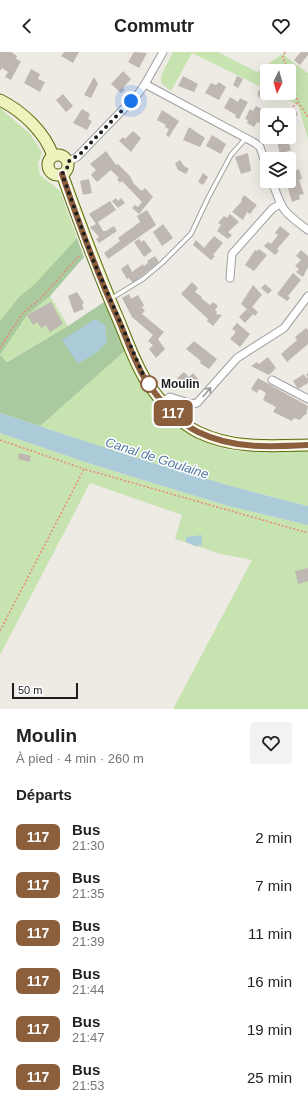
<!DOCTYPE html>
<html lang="fr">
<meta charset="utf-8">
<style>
body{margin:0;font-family:Arial,sans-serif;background:#f2f2f2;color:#222;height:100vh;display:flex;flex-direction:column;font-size:15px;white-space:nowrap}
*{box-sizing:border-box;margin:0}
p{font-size:13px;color:#767676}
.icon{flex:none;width:22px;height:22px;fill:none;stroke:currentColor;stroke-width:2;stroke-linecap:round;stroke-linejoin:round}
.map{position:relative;height:657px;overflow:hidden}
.side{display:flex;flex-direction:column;background:#fff;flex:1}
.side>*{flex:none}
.badge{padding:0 8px;border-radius:6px;font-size:14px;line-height:26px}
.needle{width:26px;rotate:185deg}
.buttons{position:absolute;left:260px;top:12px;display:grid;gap:8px}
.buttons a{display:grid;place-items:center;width:36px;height:36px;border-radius:4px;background:#fff;box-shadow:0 4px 16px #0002;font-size:20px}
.scale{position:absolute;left:12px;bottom:10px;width:66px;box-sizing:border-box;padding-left:4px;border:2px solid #1e1e1e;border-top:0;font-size:11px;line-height:14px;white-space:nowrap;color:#1e1e1e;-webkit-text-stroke:3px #fff;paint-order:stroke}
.you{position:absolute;width:20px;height:20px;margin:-10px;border:3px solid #fff;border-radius:50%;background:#1a73e8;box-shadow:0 0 0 6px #1a73e833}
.map>.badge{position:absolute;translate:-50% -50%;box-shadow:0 0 0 2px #fff}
h2{padding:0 16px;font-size:15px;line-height:36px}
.round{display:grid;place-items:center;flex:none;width:42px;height:42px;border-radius:4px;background:#f2f2f2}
.summary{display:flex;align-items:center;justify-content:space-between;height:68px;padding:0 16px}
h1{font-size:19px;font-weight:800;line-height:30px}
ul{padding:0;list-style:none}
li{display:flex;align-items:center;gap:12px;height:48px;padding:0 16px}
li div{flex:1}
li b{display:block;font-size:15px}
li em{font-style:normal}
li .badge{min-width:44px;font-weight:700;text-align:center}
header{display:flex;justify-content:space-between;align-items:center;height:52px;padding:0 16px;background:#fff;font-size:18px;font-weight:800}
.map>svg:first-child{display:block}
.grass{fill:#c7e3b0}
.forest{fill:#a9c99e}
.water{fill:#aacbd7}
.building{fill:#beb7b2}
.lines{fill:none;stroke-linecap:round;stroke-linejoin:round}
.lane-casing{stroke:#9f9f9f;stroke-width:5.5}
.street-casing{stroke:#9f9f9f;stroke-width:9}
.secondary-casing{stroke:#5d6a10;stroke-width:13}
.path{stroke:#eb8878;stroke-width:1.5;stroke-dasharray:2 2;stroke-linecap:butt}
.lane{stroke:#fff;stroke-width:3.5}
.street{stroke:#fff;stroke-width:7}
.secondary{stroke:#eef3be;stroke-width:11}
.oneway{stroke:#9a9a9a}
.line-casing{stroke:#fff;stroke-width:9}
.line{stroke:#8b5e3c;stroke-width:6}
.walk{stroke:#1e1e1e;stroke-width:4;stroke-dasharray:0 7.2}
.stop-dot{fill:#fff;stroke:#8b5e3c;stroke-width:2}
.labels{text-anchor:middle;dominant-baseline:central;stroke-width:3;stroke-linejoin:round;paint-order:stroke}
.stop-label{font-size:12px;font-weight:bold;fill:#1e1e1e;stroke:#fff;text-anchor:start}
.water-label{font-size:13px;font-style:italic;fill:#5479a3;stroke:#fff}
</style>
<header><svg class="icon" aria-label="back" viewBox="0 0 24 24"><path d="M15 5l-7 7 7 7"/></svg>Commutr<svg class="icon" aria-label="heart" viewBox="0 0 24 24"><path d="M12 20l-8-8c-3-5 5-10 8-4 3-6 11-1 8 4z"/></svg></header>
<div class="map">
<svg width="308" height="657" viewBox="0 0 308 657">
<rect width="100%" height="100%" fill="#eeebe5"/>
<!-- grass -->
<path class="grass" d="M173,0H218L257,20L284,1L285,4L308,21V87L299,56L296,52L273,41H289V19H267V38L192,1L171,39L161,31V24Z
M0,56L30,82L42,100L38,112L40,123L60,139L77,186L34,234L19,245L0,269Z
M50,244L68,274L6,310L0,303L27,263Z
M127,297C142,346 184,393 238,399C262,401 284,398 308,397V454C217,432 128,405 40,374Z
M0,381L91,412L225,453L308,473V657H173L252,508L221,502L175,487L182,463L90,431L0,603Z"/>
<!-- forest -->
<path class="forest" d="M77,186L84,205L50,244L27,263L0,303L7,310L68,274L104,250L127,297L40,374L0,361V269L19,245L34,233Z"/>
<!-- water -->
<path class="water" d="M95,267L105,273L107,290L99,299L78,312L62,288Z
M0,361C102,395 203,429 308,454V473L225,453L91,412L0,381Z
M202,483V493L195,494L186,490V485Z"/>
<!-- building -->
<path class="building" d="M0,0H11L17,4L16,7L21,9L11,28L5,25L8,20L2,16L0,19Z
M64,0H79L73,11L61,4Z
M134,0L147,1L139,16L128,10Z
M301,0H308V3L300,13L294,8Z
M31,17L40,22L38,27L45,30L40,40L24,31Z
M123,19L131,27L123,36L125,38L121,41L111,32Z
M183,24L198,32L194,40L178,34Z
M237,24L243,27L238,36L233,33Z
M94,25L98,32L91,46L84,43Z
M219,30L226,35L219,48L205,41L211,31L216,33Z
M257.5 42a4.5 4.5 0 1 1 9 0a4.5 4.5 0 1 1-9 0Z
M63,42L73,54L66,60L56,48Z
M230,45L238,50L240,46L248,50L239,67L235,65L236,63L224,56Z
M256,54L273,63H267V71L262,68L261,71L257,70L254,75L247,71L248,68L245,67L250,57L253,59Z
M295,56L298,63L289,70L288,63Z
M82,57L90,62L88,67L92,69L87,78L73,71Z
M162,58L179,69L169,85L166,83L169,77L165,75L166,73L157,68Z
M189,75L205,86L200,95L183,88Z
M133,79L141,86L131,100L119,89L123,85L125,87Z
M212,83L226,92L221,102L206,94Z
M276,85H287L291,98L280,102Z
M106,99L116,113L118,112L130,124L134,132L142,139L145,136L153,145L139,162L132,156L135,153L138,155L142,150L122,129L120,131L117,127L119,126L111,118L97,130L91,123L96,118L90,112Z
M248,101L251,119L241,122L235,105Z
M290,103L294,119L299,117L302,127L299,128L304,142L299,143L300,147L292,150L286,129H289V107H279Z
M180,108L184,114L189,117L186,122L178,118L175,111Z
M203,121L208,125L203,133L198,130Z
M89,127L92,141L83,143L80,129Z
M244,143L257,153L250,162L247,160L243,168L232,160L242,149L241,148Z
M116,146L118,149L121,146L125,151L118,156L112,149Z
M110,149L116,158L98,170L103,179H106L114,174L117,179L99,191L96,187L99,185L90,175L96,172L89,162Z
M147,158L156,173L108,207L104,201L120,189L118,186L140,170L137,164Z
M230,162L239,170L228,180L232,183L228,187L217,179L221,173L218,171L224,164L227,166Z
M163,172L173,186L162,194L153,180Z
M280,174L290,182L277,197L279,199L275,203L264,194L268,190L271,192L278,183L275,181Z
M214,184L223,191L213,203L215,204L211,208L193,193L196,188L204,196Z
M139,187L141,190L144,188L152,199L144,205L134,190Z
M259,197L267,203L254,219L245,213L255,198L257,199Z
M301,198L308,204V215L303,225L296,220L299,217L295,214L301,208L296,204Z
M155,204L159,210L133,231L129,226L127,227L121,217L128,212L132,220L143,212L144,214L148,211L147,209Z
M293,221L301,228L288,244L290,246L287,249L277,242Z
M192,230L198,236L195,240L202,245L201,246L210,253L213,250L218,254L215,258L217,260L216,262L222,263L213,274L207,269L208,267L181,242Z
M265,232L272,238L268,242L261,236Z
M253,233L262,243L252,255L258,260L255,264L253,262L245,271L239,265L247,257L241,252Z
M77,240L84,251L82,252L84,257L74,261L68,244Z
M129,242L131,247L138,243L144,253L142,256L145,258L142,262L164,280L158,287L165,297L156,306L149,297L153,293L148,289L153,283L132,265L122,246Z
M51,250L63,272L50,280L46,273L41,276L37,270L33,273L27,263Z
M237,271L250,282L240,295L230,287L236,280L232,277Z
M306,276L308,278V292L287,310L281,302L297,288L295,285Z
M194,289L217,307L209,317L200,311L201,309L186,297Z
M268,305L276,316L269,323L251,314L257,310L259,312Z
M184,320L189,325L193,321L199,328L188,338L177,326Z
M308,321V331L298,337L293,329L304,322L306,326L308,325L306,322Z
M258,326L308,354L306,363H304L300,368L294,366L292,369L273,360L276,355L263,348L266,341L259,337L257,341L251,337Z
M19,401L31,404L30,410L18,407Z
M308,516V529L298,532L295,519Z"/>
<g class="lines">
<defs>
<path id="lane" d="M112,246L143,227L162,211L191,182L208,146L231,103L246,86"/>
<path id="street" d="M145,32L255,91L260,95L267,116
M67,110L77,105L138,42L145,32L163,0
M272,129C282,158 283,160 308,178
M230,226L232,202L272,157L280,152
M272,328L308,347
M162,350L170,345L192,352L197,351L237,306L284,276L308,244"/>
<path id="secondary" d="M0,48C22,59 45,80 53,104
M48 113a10 10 0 1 1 20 0a10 10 0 1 1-20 0Z
M62,122C80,172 98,221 119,269C127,288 134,309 145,327C159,348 176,369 198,380C233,397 270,394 308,393"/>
</defs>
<!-- lane casing -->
<use href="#lane" class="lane-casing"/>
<!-- street casing -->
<use href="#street" class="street-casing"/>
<!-- secondary casing -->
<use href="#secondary" class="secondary-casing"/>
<!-- path -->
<path class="path" d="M285,0L283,5L288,19
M289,23L298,50L308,65
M284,63L297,51
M261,85L267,79
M0,296L22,262L40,247L80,203
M0,388L84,417
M0,579L84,417L308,481"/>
<!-- lane -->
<use href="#lane" class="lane"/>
<!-- street -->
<use href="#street" class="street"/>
<!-- secondary -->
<use href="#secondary" class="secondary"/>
</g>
<!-- one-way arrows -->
<defs><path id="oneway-shaft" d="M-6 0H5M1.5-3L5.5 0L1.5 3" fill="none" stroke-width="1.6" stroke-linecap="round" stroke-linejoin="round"/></defs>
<use class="oneway" href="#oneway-shaft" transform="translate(207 340) rotate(-49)"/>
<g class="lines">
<defs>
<path id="line" d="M62,122C79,172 97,221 119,269C127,288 134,309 145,327C159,348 176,369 198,380C233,397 270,395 308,393"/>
</defs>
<!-- line casing -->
<use href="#line" class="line-casing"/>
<!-- line -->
<use href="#line" class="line"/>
<!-- walk -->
<path class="walk" d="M131,49L81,101L68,110L67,117L62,122L94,210L145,327L153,328L149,332"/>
</g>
<!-- markers -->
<circle class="stop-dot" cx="149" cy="332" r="8"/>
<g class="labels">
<!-- stop labels -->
<g class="stop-label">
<text x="161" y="332">Moulin</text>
</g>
<!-- water labels -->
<g class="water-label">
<text transform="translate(157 406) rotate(18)">Canal de Goulaine</text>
</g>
</g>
</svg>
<div class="buttons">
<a><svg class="needle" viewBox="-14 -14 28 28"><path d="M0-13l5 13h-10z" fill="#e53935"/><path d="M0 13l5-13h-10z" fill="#767676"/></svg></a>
<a><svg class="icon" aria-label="locate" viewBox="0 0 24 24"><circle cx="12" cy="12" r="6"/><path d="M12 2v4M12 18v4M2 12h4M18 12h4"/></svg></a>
<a><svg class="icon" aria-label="layers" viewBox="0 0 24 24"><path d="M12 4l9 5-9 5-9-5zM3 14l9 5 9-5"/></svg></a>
</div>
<div class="scale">50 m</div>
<div class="you" style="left:131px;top:49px"></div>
<b class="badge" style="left:173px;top:361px;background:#8b5e3c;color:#fff">117</b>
</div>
<section class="side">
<div class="summary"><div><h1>Moulin</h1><p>À pied · 4 min · 260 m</p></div><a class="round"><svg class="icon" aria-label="heart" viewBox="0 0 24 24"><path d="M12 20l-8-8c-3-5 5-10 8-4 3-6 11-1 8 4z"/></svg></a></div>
<h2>Départs</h2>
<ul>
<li><span class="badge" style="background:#8b5e3c;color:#fff">117</span><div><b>Bus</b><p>21:30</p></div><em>2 min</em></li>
<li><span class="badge" style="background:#8b5e3c;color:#fff">117</span><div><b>Bus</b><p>21:35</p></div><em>7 min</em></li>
<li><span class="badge" style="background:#8b5e3c;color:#fff">117</span><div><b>Bus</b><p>21:39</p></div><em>11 min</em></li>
<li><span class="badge" style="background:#8b5e3c;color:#fff">117</span><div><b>Bus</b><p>21:44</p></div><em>16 min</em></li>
<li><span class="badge" style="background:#8b5e3c;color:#fff">117</span><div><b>Bus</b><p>21:47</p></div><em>19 min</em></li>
<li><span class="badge" style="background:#8b5e3c;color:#fff">117</span><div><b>Bus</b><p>21:53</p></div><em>25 min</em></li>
</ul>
</section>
